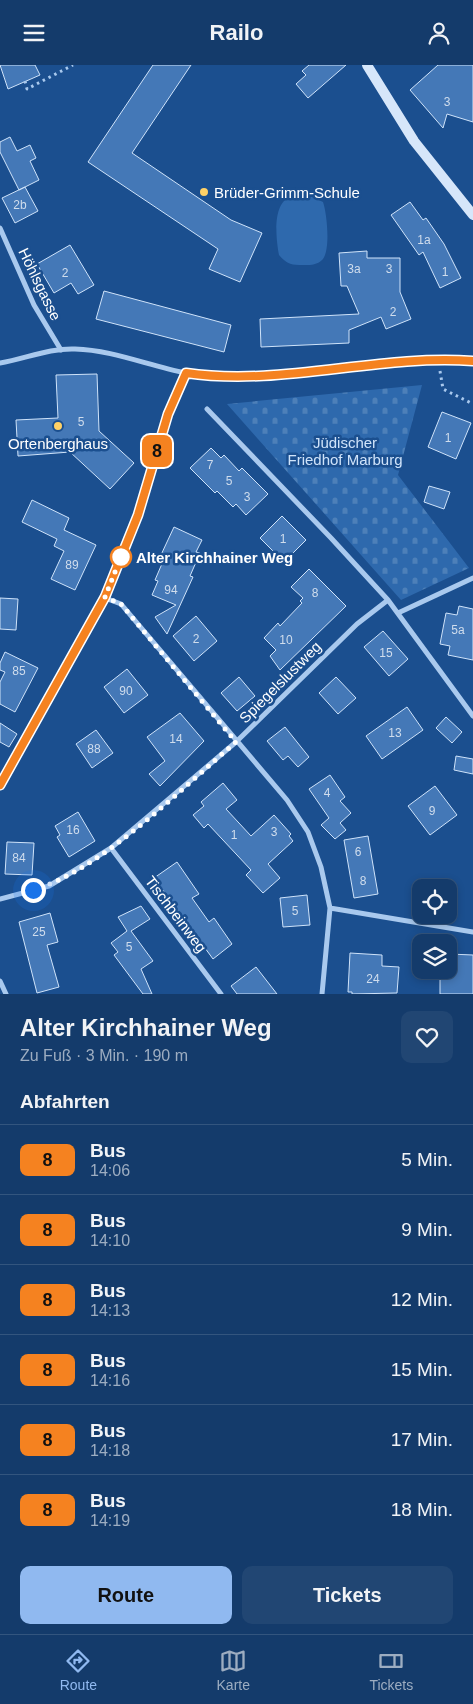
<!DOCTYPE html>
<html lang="de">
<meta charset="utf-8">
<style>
body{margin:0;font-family:Helvetica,sans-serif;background:#214673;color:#f1f3f6;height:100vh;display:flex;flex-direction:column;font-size:19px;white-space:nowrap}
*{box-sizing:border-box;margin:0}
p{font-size:16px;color:#9dadc1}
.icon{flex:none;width:28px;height:28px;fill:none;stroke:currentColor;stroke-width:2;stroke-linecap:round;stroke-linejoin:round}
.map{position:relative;height:929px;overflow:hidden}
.drawer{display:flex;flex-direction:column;background:#143b6b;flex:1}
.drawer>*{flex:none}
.badge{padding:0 10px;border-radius:8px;font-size:18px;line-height:32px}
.buttons{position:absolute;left:412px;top:814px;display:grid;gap:10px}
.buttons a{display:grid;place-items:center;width:45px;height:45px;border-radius:10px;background:#143b6b;box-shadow:0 2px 8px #0003,0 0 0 1px #33557e;font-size:25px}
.you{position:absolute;width:25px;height:25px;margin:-12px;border:4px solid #fff;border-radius:50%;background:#1a73e8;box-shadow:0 0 0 8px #1a73e833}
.map>.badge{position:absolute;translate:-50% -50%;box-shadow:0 0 0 2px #fff}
h2{padding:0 20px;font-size:19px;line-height:45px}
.round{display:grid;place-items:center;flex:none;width:52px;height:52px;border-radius:10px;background:#214673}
.summary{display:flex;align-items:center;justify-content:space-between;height:85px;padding:0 20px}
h1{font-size:24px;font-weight:700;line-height:38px}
.button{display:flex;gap:10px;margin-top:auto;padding:10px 20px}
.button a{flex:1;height:58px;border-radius:10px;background:#90b9f0;color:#111;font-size:20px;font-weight:700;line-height:58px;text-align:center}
.button a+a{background:#214673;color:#f1f3f6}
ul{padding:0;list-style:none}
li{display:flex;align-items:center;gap:15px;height:70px;padding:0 20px;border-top:1px solid #33557e}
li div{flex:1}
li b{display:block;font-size:19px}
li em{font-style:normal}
li .badge{min-width:55px;font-weight:700;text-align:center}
header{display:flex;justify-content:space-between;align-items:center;height:65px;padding:0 20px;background:#143b6b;font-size:22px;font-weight:700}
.menu{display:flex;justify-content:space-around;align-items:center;height:70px;border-top:1px solid #33557e;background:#143b6b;font-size:14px;color:#9dadc1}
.menu a{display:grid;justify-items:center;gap:2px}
.menu .active{color:#90b9f0}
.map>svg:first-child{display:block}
.cemetery{fill:url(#cemetery-stones)}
.garden{fill:#2e69ad}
.building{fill:#4478b7;stroke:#cfe3fa}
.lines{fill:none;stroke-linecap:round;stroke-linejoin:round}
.path{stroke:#a9c9ee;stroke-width:3;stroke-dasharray:2.5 4;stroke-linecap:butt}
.street{stroke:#a9c9ee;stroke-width:5}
.secondary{stroke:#d6e6fa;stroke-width:10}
.line-casing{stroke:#fff;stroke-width:11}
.line{stroke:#f58220;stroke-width:8}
.walk{stroke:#fff;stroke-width:5;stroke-dasharray:0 9}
.poi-dot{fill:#ffd166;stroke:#1b4f8f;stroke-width:2}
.stop-dot{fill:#fff;stroke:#f58220;stroke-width:2.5}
.labels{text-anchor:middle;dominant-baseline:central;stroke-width:5;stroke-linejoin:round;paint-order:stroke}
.number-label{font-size:12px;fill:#d0dded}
.poi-label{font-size:15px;fill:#fff;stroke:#1b4f8f;text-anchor:start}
.street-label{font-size:15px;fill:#fff;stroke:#1b4f8f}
.park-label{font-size:15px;fill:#cfe3fa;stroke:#1b4f8f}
.stop-label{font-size:15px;font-weight:bold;fill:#fff;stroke:#1b4f8f;text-anchor:start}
</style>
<header><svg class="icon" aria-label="menu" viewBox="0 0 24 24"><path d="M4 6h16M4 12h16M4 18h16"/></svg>Railo<svg class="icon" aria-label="person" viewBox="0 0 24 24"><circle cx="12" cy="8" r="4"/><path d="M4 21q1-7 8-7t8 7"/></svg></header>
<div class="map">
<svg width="473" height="929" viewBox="0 0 473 929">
<defs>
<pattern id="cemetery-stones" width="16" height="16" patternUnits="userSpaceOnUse" patternTransform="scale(1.25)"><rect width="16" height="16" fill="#2e69ad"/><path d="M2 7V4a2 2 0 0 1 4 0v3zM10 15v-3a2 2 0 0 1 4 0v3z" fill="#4d80b9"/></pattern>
</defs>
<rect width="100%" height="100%" fill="#1b4f8f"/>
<!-- cemetery -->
<path class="cemetery" d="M422,320L398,410L469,503L401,535L227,339Z"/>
<!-- garden -->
<path class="garden" d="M290,132H312L323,137C327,148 331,187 322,195C316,201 307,200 299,200C290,200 285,197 279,190C276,174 272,139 290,132Z"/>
<!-- building -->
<path class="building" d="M0,0H35L40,10L8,24Z
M153,0H191L132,88L231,155L262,168L240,217L209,204L218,184L88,97Z
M309,0H346L308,33L296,19L306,10L302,6Z
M438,0H473V57L447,49L443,63L410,25Z
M10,72L17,86L30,80L36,93L30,96L39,115L19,125L0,87V77Z
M25,122L38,146L15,158L2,133Z
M410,137L423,155L426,153L444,179L461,213L440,223L423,187L419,190L391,150Z
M70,180L94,220L78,229L71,218L54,228L37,199Z
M367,186V193H400V227L411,254L386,264L381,252L349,265V278L261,282L260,254L359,249L347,221H341L339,188Z
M104,226L231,260L224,287L96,254Z
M97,309L99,366L134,398L110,424L70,387L18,391L16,355L58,353L56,310Z
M442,347L471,358L456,394L428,382Z
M211,383L221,393L224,390L239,406L242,403L268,429L246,450L236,439L233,442L217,426L215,428L190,403Z
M429,421L450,427L444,444L424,437Z
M32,435L69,453L64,465L96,480L75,525L51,514L64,486L54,481L57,474L22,457Z
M282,451L306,475L284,497L260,473Z
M174,462L202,475L196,487L200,488L190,511L193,512L167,569L155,552L176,540L152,530L158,516L155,515L164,494L160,492Z
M309,504L346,541L280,605L270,591L276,585L264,573L278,558L280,561L302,538L300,536L303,533L291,522Z
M0,533L18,534L16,565L0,564Z
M459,541L473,544V595L448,590L450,581L440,579L446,548L457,550Z
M196,551L217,576L194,596L173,571Z
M383,566L408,594L389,611L364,582Z
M5,587L38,603L15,647L0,639V617L5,607L0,605V598Z
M127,604L148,630L124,648L104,622Z
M239,612L255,631L237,646L221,628Z
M336,612L356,633L338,649L319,628Z
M407,642L423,665L382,694L366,671Z
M180,648L204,676L160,721L149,709L165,696L147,672Z
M446,652L462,667L452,678L436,663Z
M0,658L17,669L9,682L0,677Z
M285,662L309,692L298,702L288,691L283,695L267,676Z
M96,665L113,688L92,703L76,679Z
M456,691L473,694V709L454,705Z
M330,710L345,732L340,736L351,748L340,758L346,765L335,774L321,760L329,753L309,724Z
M223,718L237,735L226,744L251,771L274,750L291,769L289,771L293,776L268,799L280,813L263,828L246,810L251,805L208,759L204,763L193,750L204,741L201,737Z
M435,721L457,750L430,770L408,741Z
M78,747L95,776L69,792L57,772L60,770L55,761Z
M368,771L378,829L354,833L344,775Z
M7,777L34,778L32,810L5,809Z
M177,797L199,829L192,833L209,857L214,853L232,879L213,894L154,813Z
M307,830L310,860L283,862L280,833Z
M141,841L150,854L131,866L153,896L141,904L152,929H143L114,890L118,887L111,878L127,866L118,852Z
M50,848L58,877L47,880L59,922L37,928L19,857Z
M350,888L382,890V901L399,902L397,928L352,929V927H348Z
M449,889L473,890V929H440V905H449Z
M256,902L277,929H237L231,921Z"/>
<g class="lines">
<!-- path -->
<path class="path" d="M25,16L27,24L73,0
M440,306L443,324L473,339"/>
<!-- street -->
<path class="street" d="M0,163L34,240L61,285
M0,298C25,294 49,283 75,284C113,285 149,301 186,308C215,313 245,311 274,311L440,295L473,296
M207,344L331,473L388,535L473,651
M105,533L121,539L287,735L308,767L321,802L330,843L322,929
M398,548L473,513
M0,720L105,533L139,450L168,349L186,308
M111,783L221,929
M0,834L49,821L111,783L236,677L357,559L388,535
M330,843L473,867
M0,916L6,929"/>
<!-- secondary -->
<path class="secondary" d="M367,0L414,76L473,150"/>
</g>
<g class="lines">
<defs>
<path id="line" d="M0,720L105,532L138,450L168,349L186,308C282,322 377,289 473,296"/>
</defs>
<!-- line casing -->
<use href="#line" class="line-casing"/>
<!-- line -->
<use href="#line" class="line"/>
<!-- walk -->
<path class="walk" d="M33,825C100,806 182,723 236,677L121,539L105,532L121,492"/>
</g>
<!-- markers -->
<g class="poi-dot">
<circle cx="204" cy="127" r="5"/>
<circle cx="58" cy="361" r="5"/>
</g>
<circle class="stop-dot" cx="121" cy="492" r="10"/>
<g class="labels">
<!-- number labels -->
<g class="number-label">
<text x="447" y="37">3</text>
<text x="20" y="140">2b</text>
<text x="424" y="175">1a</text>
<text x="354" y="204">3a</text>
<text x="389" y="204">3</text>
<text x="445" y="207">1</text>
<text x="65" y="208">2</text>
<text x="393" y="247">2</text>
<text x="81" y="357">5</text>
<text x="448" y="373">1</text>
<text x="210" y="400">7</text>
<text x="229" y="416">5</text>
<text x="247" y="432">3</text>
<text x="283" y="474">1</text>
<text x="72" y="500">89</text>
<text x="171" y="525">94</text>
<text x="315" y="528">8</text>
<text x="458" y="565">5a</text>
<text x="196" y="574">2</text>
<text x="286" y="575">10</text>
<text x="386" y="588">15</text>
<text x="19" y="606">85</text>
<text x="126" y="626">90</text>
<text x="395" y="668">13</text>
<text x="176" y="674">14</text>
<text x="94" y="684">88</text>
<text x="327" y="728">4</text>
<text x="432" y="746">9</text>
<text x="73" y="765">16</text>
<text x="274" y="767">3</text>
<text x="234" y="770">1</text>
<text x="358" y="787">6</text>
<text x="19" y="793">84</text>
<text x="363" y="816">8</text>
<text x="295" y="846">5</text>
<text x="39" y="867">25</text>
<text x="129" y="882">5</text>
<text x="373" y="914">24</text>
</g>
<!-- poi labels -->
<g class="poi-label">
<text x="214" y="127">Brüder-Grimm-Schule</text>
<text x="58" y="378" text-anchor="middle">Ortenberghaus</text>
</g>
<!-- street labels -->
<g class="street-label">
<text transform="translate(40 219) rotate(64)">Höhlsgasse</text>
<text transform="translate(280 617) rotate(-45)">Spiegelslustweg</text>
<text transform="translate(176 849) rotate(53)">Tischbeinweg</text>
</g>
<!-- park labels -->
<g class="park-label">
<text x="345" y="377">Jüdischer<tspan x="345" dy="17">Friedhof Marburg</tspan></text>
</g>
<!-- stop labels -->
<g class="stop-label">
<text x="136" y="492">Alter Kirchhainer Weg</text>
</g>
</g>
</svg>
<div class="buttons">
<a><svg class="icon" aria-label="locate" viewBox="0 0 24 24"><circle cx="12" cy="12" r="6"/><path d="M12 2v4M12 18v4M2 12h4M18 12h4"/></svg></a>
<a><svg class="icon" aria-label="layers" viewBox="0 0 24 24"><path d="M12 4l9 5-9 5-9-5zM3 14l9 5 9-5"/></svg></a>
</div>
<div class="you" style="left:33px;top:825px"></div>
<b class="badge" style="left:157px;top:386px;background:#f58220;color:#111">8</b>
</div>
<section class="drawer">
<div class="summary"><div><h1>Alter Kirchhainer Weg</h1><p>Zu Fuß · 3 Min. · 190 m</p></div><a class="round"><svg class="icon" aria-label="heart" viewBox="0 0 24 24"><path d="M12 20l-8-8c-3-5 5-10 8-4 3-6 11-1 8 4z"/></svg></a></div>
<h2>Abfahrten</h2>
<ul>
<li><span class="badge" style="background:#f58220;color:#111">8</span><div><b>Bus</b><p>14:06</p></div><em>5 Min.</em></li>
<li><span class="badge" style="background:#f58220;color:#111">8</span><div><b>Bus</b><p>14:10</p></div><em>9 Min.</em></li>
<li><span class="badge" style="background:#f58220;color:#111">8</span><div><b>Bus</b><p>14:13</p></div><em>12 Min.</em></li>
<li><span class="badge" style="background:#f58220;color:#111">8</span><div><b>Bus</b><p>14:16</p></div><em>15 Min.</em></li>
<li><span class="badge" style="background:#f58220;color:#111">8</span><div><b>Bus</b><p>14:18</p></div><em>17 Min.</em></li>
<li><span class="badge" style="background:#f58220;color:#111">8</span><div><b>Bus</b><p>14:19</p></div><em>18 Min.</em></li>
</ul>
<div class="button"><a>Route</a><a>Tickets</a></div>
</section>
<nav class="menu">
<a class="active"><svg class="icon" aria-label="directions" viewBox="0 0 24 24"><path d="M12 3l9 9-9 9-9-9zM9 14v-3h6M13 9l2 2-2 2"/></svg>Route</a>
<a><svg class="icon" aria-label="map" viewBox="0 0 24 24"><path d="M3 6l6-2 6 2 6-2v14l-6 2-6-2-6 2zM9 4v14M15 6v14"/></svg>Karte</a>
<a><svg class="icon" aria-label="tickets" viewBox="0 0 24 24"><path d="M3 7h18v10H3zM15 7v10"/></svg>Tickets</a>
</nav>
